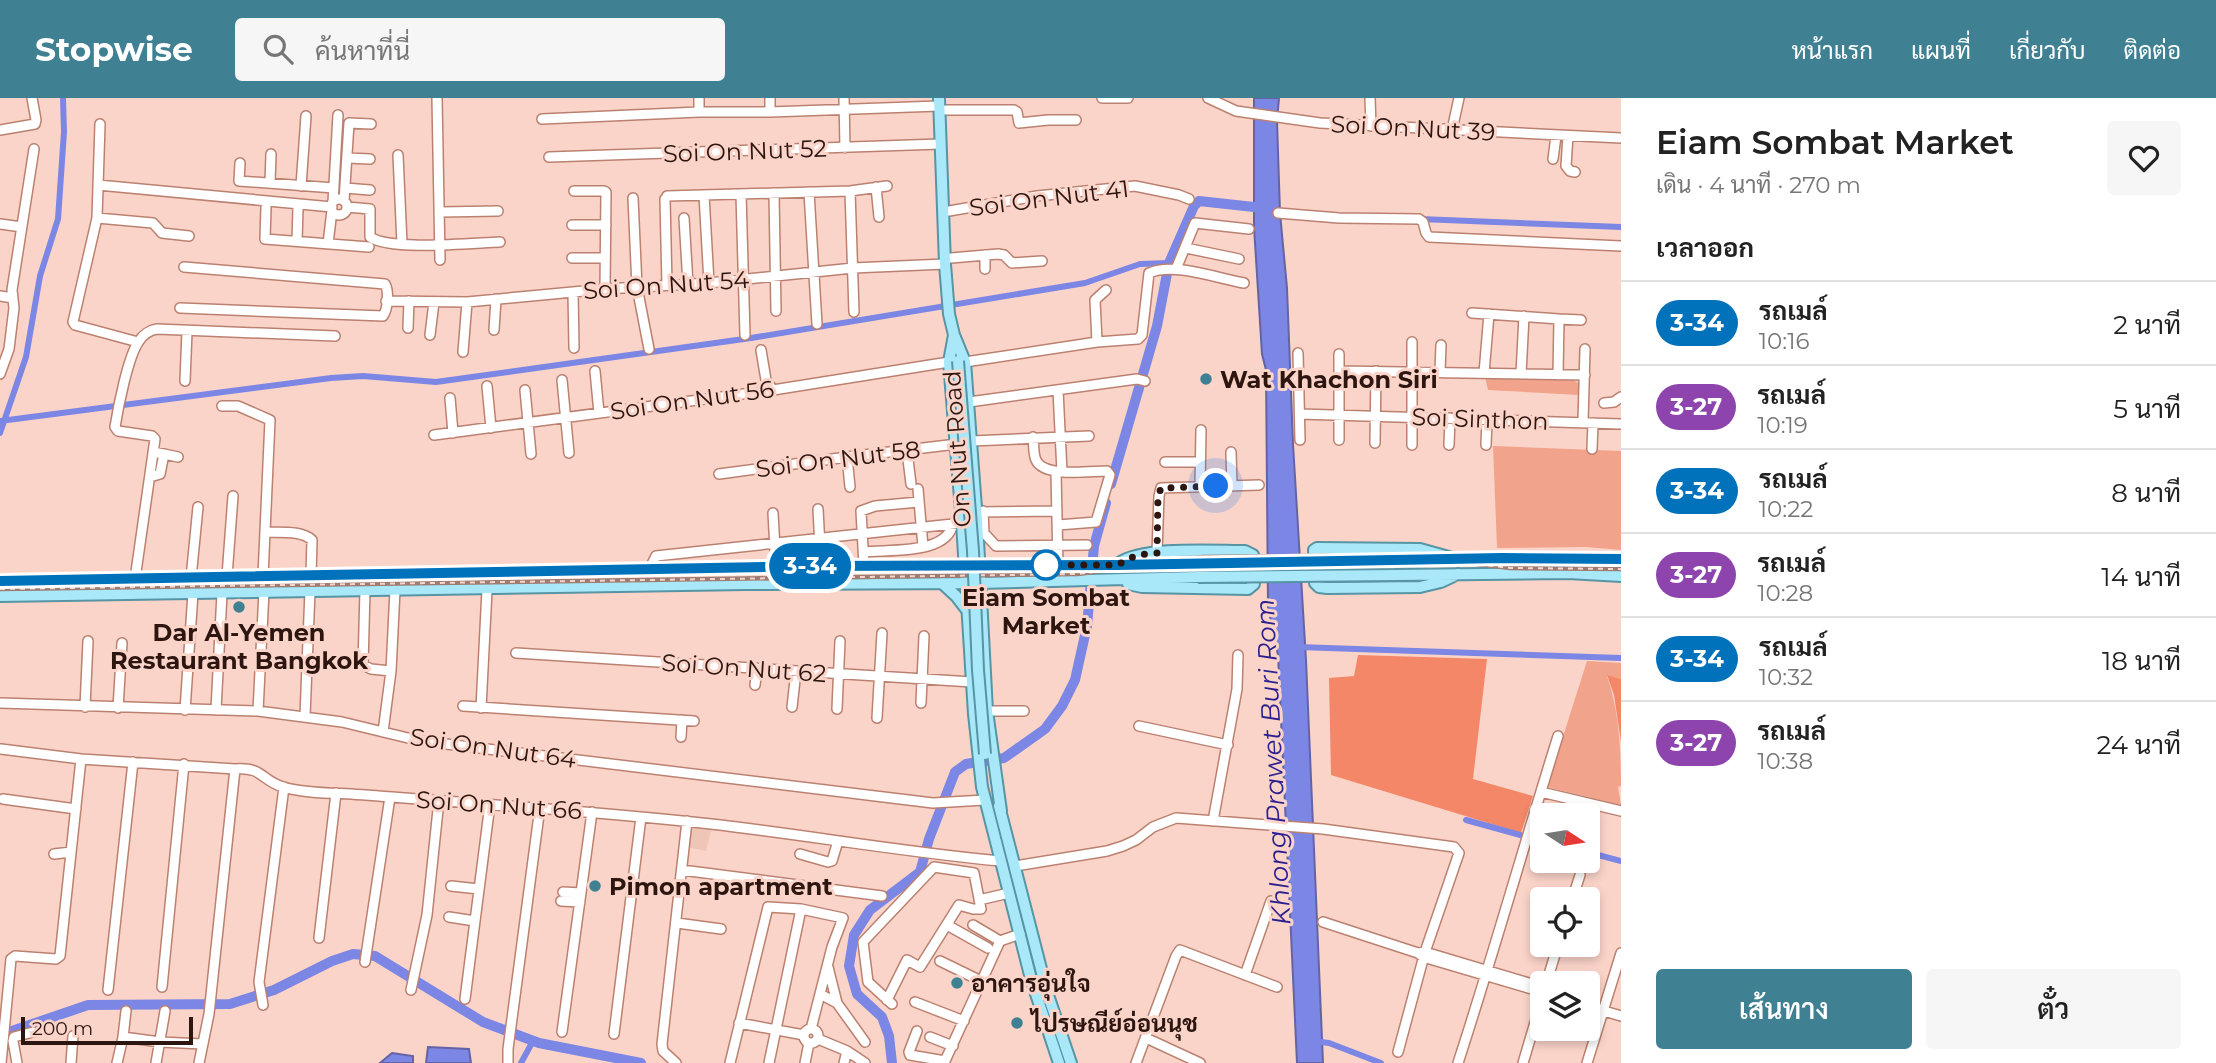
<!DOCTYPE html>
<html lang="th">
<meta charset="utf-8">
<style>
body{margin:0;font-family:Montserrat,Sarabun,sans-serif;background:#f6f6f6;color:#222;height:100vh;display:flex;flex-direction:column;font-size:26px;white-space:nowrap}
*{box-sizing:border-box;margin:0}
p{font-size:23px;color:#767676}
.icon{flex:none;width:38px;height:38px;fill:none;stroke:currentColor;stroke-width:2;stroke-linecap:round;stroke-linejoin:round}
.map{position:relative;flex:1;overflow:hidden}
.details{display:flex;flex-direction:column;background:#fff;width:595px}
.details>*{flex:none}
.badge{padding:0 14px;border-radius:23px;font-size:24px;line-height:46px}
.needle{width:46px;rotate:102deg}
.tools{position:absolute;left:1530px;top:705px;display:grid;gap:14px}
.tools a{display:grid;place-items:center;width:70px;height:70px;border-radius:7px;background:#fff;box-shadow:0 4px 10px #0003;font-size:35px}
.scale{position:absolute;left:21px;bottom:18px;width:172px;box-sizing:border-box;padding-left:7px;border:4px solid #2c160f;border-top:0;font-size:19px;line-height:24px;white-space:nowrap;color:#2c160f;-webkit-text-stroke:5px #fbd4c9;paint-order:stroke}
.you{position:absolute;width:35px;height:35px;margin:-18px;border:5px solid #fff;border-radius:50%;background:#1a73e8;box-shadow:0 0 0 10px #1a73e833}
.map>.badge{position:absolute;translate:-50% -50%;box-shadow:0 0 0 4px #fff}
h2{padding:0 35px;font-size:26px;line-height:63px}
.round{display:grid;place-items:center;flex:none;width:74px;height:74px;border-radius:7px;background:#f6f6f6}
.overview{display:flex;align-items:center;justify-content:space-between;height:119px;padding:0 35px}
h1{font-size:33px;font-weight:600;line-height:52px}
.button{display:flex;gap:14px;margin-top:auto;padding:14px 35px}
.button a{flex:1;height:80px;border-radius:7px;background:#3f8193;color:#fff;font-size:28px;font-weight:600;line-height:80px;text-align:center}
.button a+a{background:#f6f6f6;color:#222}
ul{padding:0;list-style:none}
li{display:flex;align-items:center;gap:21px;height:84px;padding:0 35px;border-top:2px solid #e0e0e0}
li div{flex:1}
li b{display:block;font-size:26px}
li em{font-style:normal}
li .badge{min-width:77px;font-weight:700;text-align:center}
header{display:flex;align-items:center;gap:42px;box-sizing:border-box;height:98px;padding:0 35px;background:#3f8193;color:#fff}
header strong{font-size:33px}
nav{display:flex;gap:38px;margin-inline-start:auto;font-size:24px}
.search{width:490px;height:63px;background:#f6f6f6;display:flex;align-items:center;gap:18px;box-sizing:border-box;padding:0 24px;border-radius:7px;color:#767676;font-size:26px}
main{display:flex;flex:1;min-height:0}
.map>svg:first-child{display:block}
.built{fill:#efc5b8}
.green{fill:#f2a38c}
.forest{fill:#f38767}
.water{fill:#7c86e4;stroke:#6464a4;stroke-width:2}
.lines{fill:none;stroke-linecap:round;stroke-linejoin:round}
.canal{stroke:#7c86e4;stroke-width:6}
.river{stroke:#7c86e4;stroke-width:10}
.minor-casing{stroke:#bb8170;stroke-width:12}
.major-casing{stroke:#5794a4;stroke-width:14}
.minor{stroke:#fff;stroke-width:9}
.major{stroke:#a8e8f8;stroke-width:10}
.rail-casing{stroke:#9c7d74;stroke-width:4.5}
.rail{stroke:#fbd4c9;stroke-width:2;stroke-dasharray:5;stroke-linecap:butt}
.major-bridge-casing{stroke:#5794a4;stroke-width:14;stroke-linecap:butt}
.major-bridge{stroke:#a8e8f8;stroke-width:10}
.line-casing{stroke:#fff;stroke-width:16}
.line{stroke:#0072bc;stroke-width:10}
.walk{stroke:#2c160f;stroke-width:7;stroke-dasharray:0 12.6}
.poi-dot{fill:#3f8193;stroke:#fbd4c9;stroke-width:2.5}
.stop-dot{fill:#fff;stroke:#0072bc;stroke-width:3.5}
.labels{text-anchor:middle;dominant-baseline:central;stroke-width:6;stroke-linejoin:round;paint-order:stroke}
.street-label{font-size:24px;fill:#2c160f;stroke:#fbd4c9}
.poi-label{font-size:24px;font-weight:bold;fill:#2c160f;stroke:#fbd4c9;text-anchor:start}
.stop-label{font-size:24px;font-weight:bold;fill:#2c160f;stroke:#fbd4c9}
.water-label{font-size:26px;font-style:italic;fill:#2b208e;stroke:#fbd4c9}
</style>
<header>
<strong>Stopwise</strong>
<div class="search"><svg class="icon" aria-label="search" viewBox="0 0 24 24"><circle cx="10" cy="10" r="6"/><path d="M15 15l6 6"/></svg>ค้นหาที่นี่</div>
<nav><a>หน้าแรก</a><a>แผนที่</a><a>เกี่ยวกับ</a><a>ติดต่อ</a></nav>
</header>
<main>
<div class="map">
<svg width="1621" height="965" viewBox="0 0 1621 965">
<rect width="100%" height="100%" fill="#fbd4c9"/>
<!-- built -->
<path class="built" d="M688,725L712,729L706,753L686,749Z"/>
<!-- green -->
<path class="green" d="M1485,279L1571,281L1580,286L1579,297L1488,292Z
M1493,348L1621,353V452L1586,449L1497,450Z
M1587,563L1621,565V581L1607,578C1619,613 1621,651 1621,688L1618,689L1621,707L1547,689Z"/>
<!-- forest -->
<path class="forest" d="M1358,557L1487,561L1473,681L1533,698L1521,735L1331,677L1329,580L1354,578Z
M1607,577L1621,581V644L1614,597Z"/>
<!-- water -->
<path class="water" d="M1254,0H1279L1277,23L1280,115L1287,190L1293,346L1306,562L1323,965H1297L1278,557L1268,509L1266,272L1262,256L1254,129Z
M428,949L469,951L471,965H426Z
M392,955L413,958V965H380Z"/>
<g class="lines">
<!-- canal -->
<path class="canal" d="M1420,121L1621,129
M0,323L331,280L363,278L436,284L751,240L1085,185L1140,166L1169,165
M0,335L26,259L40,178L58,121L64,34L63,0
M1298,549L1621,560
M1466,722L1542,743
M1587,754L1621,763
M1313,943L1329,945L1381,965
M521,965L533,943"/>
<!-- river -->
<path class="river" d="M1111,386L1157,228L1169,165L1194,108L1199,103L1263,110V108
M0,937L88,907L230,906L274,892L332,863L353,856L375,858L483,924L539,945L641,965
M892,965L889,938L882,919L857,896L849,868L854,837L870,812L920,774L929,741L955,674L966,666L1004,660L1045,631L1062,608L1075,582L1087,528L1094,448L1106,405"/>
<defs>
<path id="minor" d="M437,0L440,162
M699,0V14
M770,0V14
M844,0L845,50
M1102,0H1128
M1208,0L1236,13L1320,25L1621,40
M1370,0L1371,28
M946,12H1014L1017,14L1019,25L1048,22H1076
M542,21L699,14H770L939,8
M100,26L97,120L73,224L75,227L138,244
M0,32L35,26L36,22L32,0
M1452,32L1459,0
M1568,38L1566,68L1570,73L1575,74
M398,57L402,146
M549,59L940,46
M347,60L370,61
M1553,61L1556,38
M240,65L239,83L334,90
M270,85L271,56
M98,87L332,109
M301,88L306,18
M876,89L879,119
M345,90L370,92
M574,93H604L606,94L605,191
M850,93L854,214
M809,94L817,226
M774,95L776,213
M741,96L745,237
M704,97L709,185
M667,98L850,93L887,88
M633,100L637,189L649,251
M665,101L667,187
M331 109a8 8 0 1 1 16 0a8 8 0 1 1-16 0Z
M344,103L349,25L371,26
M333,104L338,17
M266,109L265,141L369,149
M347,109L370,111V139C390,153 472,145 500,144
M949,113L1037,98L1135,88L1179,97L1189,101
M440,114L498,113
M1278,115L1339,120L1419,121L1423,124L1426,135L1429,139L1621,148
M97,120L153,125L162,135L189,138
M684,120L688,186
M0,126L22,129
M572,127H606
M297,143L298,110
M328,146L332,112
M1186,150L1239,161
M985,157V171
M572,160H605
M951,160L998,156L1004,157L1012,165L1042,163
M1176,171L1195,125L1249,131
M573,194L574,250
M0,198L13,200
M386,203L467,204L605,191L709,185L853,170L945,166
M180,210L383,218C388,211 389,193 385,186L184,169
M1472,215L1559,221
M408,230L409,203
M494,232L496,201
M430,237L434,204
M1097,244L1095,202L1106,192
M1412,244V347
M761,252L766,282L773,292
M463,254L467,204
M1298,255L1300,342
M1339,256V342
M965,264L1097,244L1138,241L1142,237L1149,175C1174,164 1216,180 1244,185
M595,273L599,315
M1340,273L1585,277
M1440,273L1441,247
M1484,275L1489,216
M0,276L9,251L14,210L12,192L34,51
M1521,276L1524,218
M1558,277L1559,221L1581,222
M562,282L569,355
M185,283L187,233
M487,288L491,330
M525,292L531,356
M1058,292L1062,374
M450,300L453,335
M969,304L1137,281L1145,283
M1604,305L1614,304L1621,299
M222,308H238L270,322L263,478
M1300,316L1621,326
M1583,324L1585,251
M434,337L773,292L949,264
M1033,339C1034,346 1033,356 1036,362C1044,380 1090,373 1107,373L1110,377L1096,424L1058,427
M972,343L1089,338
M1375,345L1376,273
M1449,347L1450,320
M1486,347L1487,321
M1592,351L1593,325
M907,353L911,386
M1231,354L1232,388
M164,356L178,359
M847,359L850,389
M1165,364H1200
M1056,374L1058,467
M719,376L847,359L957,346
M150,379L160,376L164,356L153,354
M1200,388L1201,332
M918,391L923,449
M818,411L821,468
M983,413L984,435L996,448L1087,447
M979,414L1057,413
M773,415L776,469
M266,434C280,435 301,432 312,442L311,477
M864,454C890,451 948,457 953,425
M1157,455L1159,398L1161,390L1259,387
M864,468L861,413L875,408L919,404
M649,472L656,458L962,425
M227,478L233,398
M191,480L198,409
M135,481L155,341L152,338L118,333L115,329C118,310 128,258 139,243C143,237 150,232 157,231L335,238
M365,492L363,567L371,571L391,573
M516,555L972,584
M755,587L757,571
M0,605L258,613L342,624L408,640L438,645L933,705L985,702
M921,605L924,538
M463,608L694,623
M85,609L88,543
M792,609L796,573
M118,610L122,545
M481,610L487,492
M837,611L840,543
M185,612L193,495
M216,612L222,495
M258,613L264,493
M987,613H1024
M305,618L310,493
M877,620L882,535
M1139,628L1228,647
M383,634L391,573L395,492
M681,639L682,622
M1,651L81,661L235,671C264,669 260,682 283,689C303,695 329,695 351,696C471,705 591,713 711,726C807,737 903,754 1000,763
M1541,694L1621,713
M3,701L76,711
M1213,723L1237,591L1238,557
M54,756L71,754
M800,756L828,764L832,763L838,743
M1015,768L1107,753L1123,748L1136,742L1153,729L1176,720L1323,731L1454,749L1459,755L1425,854L1398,954
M682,772L882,798
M451,788L479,791
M563,794L581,795
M979,802L1009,795
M1572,802L1580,777
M561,803L580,804
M449,819L475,823
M1323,824L1418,855
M677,825L721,831
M947,827L988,850
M973,827L1000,843
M319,840L336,695
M940,863L981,883
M365,864L390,699
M828,869L837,905
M1245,877L1271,803
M1546,886L1558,847
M162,889L184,666
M1542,889L1425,854L1418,855L1423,859L1542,894
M108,892L133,664
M411,892L427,817L439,702
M820,896L837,905L865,944
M465,901L490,706
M887,902L907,862L920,869L959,807L973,811H981L974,775L934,769L863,844L868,884L892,906
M915,904L964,923
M263,907L259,884L284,689
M1587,908L1621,918
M739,925L804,937
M804 938a7 7 0 1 1 14 0a7 7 0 1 1-14 0Z
M917,933L909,954L910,957L945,963L1000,843L1020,836
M562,934L592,714
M614,936L641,719
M123,939L126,913
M930,939L953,948
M1146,940L1200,965
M818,941L847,953L865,965
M1,965L11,861L15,858L56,861L60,858L81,661
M17,965L13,943L14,939L33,934
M71,965L73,938
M117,965L123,939L160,944L203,946
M156,965L165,913
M199,965L209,916L235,671
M508,965V951L540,709
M676,965L663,953L662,946L687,723
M730,965L768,809L801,811L843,820L832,849L811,931
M769,965L801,811
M805,965L809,945
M844,965L847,953
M1136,965L1176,858L1180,852L1277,889
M1458,965C1493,857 1524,747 1558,638
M1523,965L1542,901
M1587,965L1621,855"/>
<path id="major" d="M939,0L945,166L949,216L954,237L949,264L962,425L974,616L982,689L1031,881L1059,965
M954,237L965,264L977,423L987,613L1001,713
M1456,461L1420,451L1317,450L1314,452L1315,485L1319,489L1327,490L1420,489L1441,484L1458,476
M1396,463L1502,460L1621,461
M1119,465C1144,448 1213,453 1245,453L1253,457L1254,486L1248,491L1142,489L1128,486
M1396,477L1568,475L1621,478
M0,483L821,468L1197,466
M942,485L956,498L966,511
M0,498L747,486L980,485L1198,479
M999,708L1047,894L1071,965"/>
</defs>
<!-- minor casing -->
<use href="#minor" class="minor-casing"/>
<!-- major casing -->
<use href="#major" class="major-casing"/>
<!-- minor -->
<use href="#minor" class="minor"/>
<!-- major -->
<use href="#major" class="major"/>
<defs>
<path id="rail" d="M0,491L1078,476L1203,459L1400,457L1510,470L1621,471"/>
</defs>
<!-- rail casing -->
<use href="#rail" class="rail-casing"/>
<!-- rail -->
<use href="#rail" class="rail"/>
<defs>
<path id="major-bridge" d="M958,263L973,453L978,572L985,656
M1197,466L1396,463
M1198,479L1396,477"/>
</defs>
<!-- major-bridge casing -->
<use href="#major-bridge" class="major-bridge-casing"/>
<!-- major-bridge -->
<use href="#major-bridge" class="major-bridge"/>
</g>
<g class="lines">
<defs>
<path id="line" d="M0,483L821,468L1117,467L1502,460L1621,461"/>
</defs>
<!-- line casing -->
<use href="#line" class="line-casing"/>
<!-- line -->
<use href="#line" class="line"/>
<!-- walk -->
<path class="walk" d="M1046,467H1117L1137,457L1157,455L1158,398L1161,390L1216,388"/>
</g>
<!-- markers -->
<g class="poi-dot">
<circle cx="1206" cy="281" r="7"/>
<circle cx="239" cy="509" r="7"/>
<circle cx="595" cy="788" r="7"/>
<circle cx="957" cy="885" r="7"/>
<circle cx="1017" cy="925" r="7"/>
</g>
<circle class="stop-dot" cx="1046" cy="467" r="14"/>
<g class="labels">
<!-- street labels -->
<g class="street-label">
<text transform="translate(1413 30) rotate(3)">Soi On Nut 39</text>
<text transform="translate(745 53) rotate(-2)">Soi On Nut 52</text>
<text transform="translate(1049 100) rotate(-7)">Soi On Nut 41</text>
<text transform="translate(666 187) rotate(-4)">Soi On Nut 54</text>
<text transform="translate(692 302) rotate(-8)">Soi On Nut 56</text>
<text transform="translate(1480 321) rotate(2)">Soi Sinthon</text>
<text transform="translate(957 351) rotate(-94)">On Nut Road</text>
<text transform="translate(838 361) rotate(-7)">Soi On Nut 58</text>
<text transform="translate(744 570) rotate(4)">Soi On Nut 62</text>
<text transform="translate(493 650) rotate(8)">Soi On Nut 64</text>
<text transform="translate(499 707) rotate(4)">Soi On Nut 66</text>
</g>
<!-- poi labels -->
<g class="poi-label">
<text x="1220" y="281">Wat Khachon Siri</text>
<text x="239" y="534" text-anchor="middle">Dar Al-Yemen<tspan x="239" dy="28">Restaurant Bangkok</tspan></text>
<text x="609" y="788">Pimon apartment</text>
<text x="971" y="885">อาคารอุ่นใจ</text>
<text x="1031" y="925">ไปรษณีย์อ่อนนุช</text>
</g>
<!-- stop labels -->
<g class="stop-label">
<text x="1046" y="499">Eiam Sombat<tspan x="1046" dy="28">Market</tspan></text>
</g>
<!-- water labels -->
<g class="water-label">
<text transform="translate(1273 664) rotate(-93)">Khlong Prawet Buri Rom</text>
</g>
</g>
</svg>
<div class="tools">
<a><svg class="needle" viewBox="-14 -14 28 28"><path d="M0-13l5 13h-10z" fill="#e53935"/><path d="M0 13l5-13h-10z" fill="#767676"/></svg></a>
<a><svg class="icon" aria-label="locate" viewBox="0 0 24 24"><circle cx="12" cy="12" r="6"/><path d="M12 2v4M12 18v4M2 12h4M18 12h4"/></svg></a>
<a><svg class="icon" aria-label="layers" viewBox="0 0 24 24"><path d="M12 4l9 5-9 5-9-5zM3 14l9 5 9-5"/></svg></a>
</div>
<div class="scale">200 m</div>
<div class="you" style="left:1216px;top:388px"></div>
<b class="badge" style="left:810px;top:468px;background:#0072bc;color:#fff">3-34</b>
</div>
<section class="details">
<div class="overview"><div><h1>Eiam Sombat Market</h1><p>เดิน · 4 นาที · 270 m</p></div><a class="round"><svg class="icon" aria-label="heart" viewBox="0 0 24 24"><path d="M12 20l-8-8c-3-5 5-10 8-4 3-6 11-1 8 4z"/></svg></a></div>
<h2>เวลาออก</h2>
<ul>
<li><span class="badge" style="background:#0072bc;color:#fff">3-34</span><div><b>รถเมล์</b><p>10:16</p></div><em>2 นาที</em></li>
<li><span class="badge" style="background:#8e44ad;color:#fff">3-27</span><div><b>รถเมล์</b><p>10:19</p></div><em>5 นาที</em></li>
<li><span class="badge" style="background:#0072bc;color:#fff">3-34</span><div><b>รถเมล์</b><p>10:22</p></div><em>8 นาที</em></li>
<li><span class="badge" style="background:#8e44ad;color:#fff">3-27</span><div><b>รถเมล์</b><p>10:28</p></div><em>14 นาที</em></li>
<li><span class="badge" style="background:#0072bc;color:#fff">3-34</span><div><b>รถเมล์</b><p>10:32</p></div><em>18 นาที</em></li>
<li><span class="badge" style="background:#8e44ad;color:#fff">3-27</span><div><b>รถเมล์</b><p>10:38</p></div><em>24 นาที</em></li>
</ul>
<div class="button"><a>เส้นทาง</a><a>ตั๋ว</a></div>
</section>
</main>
